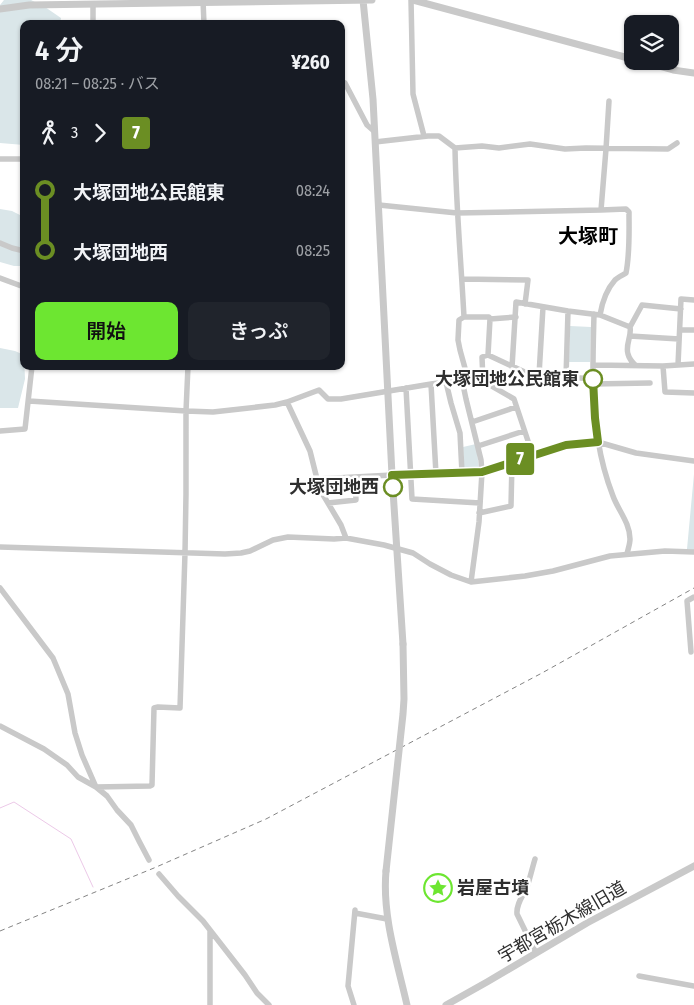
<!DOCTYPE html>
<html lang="ja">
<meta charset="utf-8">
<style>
body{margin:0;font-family:"Fira Sans Condensed","Noto Sans JP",sans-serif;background:#20242c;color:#f1f3f6;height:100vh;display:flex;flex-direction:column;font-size:19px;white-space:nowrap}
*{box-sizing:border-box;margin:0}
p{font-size:16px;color:#9ea1a6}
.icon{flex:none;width:28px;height:28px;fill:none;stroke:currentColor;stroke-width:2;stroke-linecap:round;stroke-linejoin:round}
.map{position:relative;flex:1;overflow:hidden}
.sheet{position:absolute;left:20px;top:20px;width:325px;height:350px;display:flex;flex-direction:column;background:#171b24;border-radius:10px;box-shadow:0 1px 4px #0004}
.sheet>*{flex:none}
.badge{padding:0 10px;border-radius:4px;font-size:18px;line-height:32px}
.buttons{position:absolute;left:624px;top:15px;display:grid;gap:10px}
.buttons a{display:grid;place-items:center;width:55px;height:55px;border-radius:10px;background:#171b24;box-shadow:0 1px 4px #0004;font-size:25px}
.map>.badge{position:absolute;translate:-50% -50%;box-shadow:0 0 0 2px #fff}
.legs{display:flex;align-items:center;gap:8px;height:55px;padding:0 15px;font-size:16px}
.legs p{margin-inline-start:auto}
.overview{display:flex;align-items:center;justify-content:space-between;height:85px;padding:0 15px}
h1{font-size:28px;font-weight:600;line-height:38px}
.action{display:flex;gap:10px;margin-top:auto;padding:10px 15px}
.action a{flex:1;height:58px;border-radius:10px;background:#6de631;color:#111;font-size:20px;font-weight:600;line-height:58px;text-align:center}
.action a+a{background:#20242c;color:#f1f3f6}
ul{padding:0 15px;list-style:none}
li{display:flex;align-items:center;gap:18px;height:60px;font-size:19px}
li i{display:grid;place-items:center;width:8px;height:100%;margin:0 6px;background:currentColor}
li i::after{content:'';width:12px;height:12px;margin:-6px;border:4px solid;border-radius:50%;background:#171b24}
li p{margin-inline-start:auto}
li:first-child i{background:linear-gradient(#0000 50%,currentColor 0)}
li:last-child i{background:linear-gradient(currentColor 50%,#0000 0)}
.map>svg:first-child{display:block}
.green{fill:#dae6e9}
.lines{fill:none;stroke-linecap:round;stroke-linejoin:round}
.stream{stroke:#ecc9e8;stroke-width:1}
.minor{stroke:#c9c9c9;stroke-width:5.5}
.tertiary{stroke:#c9c9c9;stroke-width:7}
.rail{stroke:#848484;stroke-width:1;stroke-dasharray:5 4;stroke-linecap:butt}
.tertiary-bridge{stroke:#c9c9c9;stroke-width:7}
.line-1-casing{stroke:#fff;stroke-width:11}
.line-1{stroke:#6b8e23;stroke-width:8}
.stop-1-dot{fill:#fff;stroke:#6b8e23;stroke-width:2.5}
.labels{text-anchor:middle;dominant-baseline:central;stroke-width:5;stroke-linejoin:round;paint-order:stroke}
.stop-label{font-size:18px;font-weight:bold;fill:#2f2f2f;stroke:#fff;text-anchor:end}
.poi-label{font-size:18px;font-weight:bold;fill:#2f2f2f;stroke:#fff;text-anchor:start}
.street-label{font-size:18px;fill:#2f2f2f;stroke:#fff}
.quarter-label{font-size:20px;font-weight:bold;fill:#000;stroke:#fff}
</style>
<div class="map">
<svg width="694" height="1005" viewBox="0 0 694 1005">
<rect width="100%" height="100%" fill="#fff"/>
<!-- green -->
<path class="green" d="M4,0H31L45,7L61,18L60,24H24V145L0,143V5Z
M0,209L12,211L24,217V266H14L0,262Z
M570,326L591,327L590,362H569Z
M0,348L15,351L24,355L25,379L18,408H0Z
M476,444L479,468L477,470L467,471L464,468L463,447Z
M694,474V550L687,549Z"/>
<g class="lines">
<!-- stream -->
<path class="stream" d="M0,808L14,802L71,839L93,887"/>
<!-- minor -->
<path class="minor" d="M203,0L204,24
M411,0L413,94L424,136
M93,4V24
M341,81L345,83L367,125L375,132
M375,142L428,136H439L455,148L482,146L499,148L530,144L565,149L586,148L668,149L677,143
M455,148C456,205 461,261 464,317L459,320L458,340L460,350L468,379
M0,159H24
M379,205L457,213L601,210L606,149L609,101
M0,243L12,248L24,251
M0,278L24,287
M462,279L528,280L525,304
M594,314C593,356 591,399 598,440C601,459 606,478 613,496C618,510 630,523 630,539C630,544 628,549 627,554
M600,315C602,303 607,289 615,280C618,277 623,275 626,273C630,253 629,232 629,212L626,209L601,210
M464,317H489L490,319
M630,327L642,305L681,309
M680,330H694
M630,336L679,339
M488,355L490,319L516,317
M593,365L663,366L694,364
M678,365L681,299L694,300
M663,366L665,392L694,393
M512,367L516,302L568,311L600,315L630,327C632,336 625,345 628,354C629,358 632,362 635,365
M539,375L543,307
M566,377L568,311
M462,380L466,399L481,460L482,472L479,522L471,582
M483,381L482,357L488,355L529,374L593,379
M446,382L451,403L460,433L462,473
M431,384L436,474
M593,384L650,383
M406,388L412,499L480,503
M29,401L186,411L213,412L275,405L287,402L319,390L328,399H341L431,384L468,379H478L483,381L514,399L533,456
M287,402L310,451L317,479L322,493L341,525L346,538
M472,422L516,407
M0,431L25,429L32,366
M478,446L524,431
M317,479L392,475L482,472L566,445L598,442L636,453L694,461
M328,503L356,500L355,477
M479,513L511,506L512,462
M0,547L225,554L241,553L250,551L273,540L288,537L334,539L346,538L384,545L413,553L430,564L451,575L471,582L525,576L553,571L610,556L665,551L694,552
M0,588L53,658L68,694L75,733L82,755L96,787
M691,652L687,601L694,597
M0,726L44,749L67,765L78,777L96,787L107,796L117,810L131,825L139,841L149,860
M96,787L150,786L152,785L154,708L158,707L180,708L185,553L186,494V411L188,366
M535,859C532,869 530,878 527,887C523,896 516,904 517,914L536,953
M159,874L178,896L203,921L245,975L257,993L269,1005
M355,913L387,919
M639,976L694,986
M210,1005V931
M354,1005L348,986L355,910"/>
<!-- tertiary -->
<path class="tertiary" d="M363,0L373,99L392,475L403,644
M413,0L632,59
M0,9L29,5L372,0
M641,61L673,70L694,73
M386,871C382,916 397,961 407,1005
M446,1005L487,982L587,923L694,866"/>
<!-- rail -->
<path class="rail" d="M0,931L154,868L266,819L542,673L694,588"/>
<!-- tertiary-bridge -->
<path class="tertiary-bridge" d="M386,871L403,714L404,699L403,644"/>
</g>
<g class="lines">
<defs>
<path id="line-1" d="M393,487L392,475L482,472L566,445L598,442L595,418L593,379"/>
</defs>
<!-- line-1 casing -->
<use href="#line-1" class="line-1-casing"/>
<!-- line-1 -->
<use href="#line-1" class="line-1"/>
</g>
<!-- icons -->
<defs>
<symbol id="sight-ring" viewBox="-11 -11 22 22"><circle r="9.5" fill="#fff" stroke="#6de631" stroke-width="1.5"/><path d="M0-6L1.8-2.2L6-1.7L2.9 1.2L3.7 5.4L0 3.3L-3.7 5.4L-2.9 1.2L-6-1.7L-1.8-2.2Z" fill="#6de631"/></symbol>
</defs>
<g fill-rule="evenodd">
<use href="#sight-ring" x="422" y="872" width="32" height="32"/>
</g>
<!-- markers -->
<g class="stop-1-dot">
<circle cx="593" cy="379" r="9"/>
<circle cx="393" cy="487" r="9"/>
</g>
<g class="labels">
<!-- stop labels -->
<g class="stop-label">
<text x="579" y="379">大塚団地公民館東</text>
<text x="379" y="487">大塚団地西</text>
</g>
<!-- poi labels -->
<g class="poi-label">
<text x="457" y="888">岩屋古墳</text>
</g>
<!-- street labels -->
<g class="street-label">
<text transform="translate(562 922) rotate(-30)">宇都宮栃木線旧道</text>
</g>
<!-- quarter labels -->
<g class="quarter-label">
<text x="588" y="236">大塚町</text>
</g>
</g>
</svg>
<div class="buttons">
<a><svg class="icon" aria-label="layers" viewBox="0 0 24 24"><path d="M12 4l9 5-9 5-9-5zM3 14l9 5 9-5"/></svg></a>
</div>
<b class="badge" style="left:520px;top:459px;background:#6b8e23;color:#fff">7</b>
<section class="sheet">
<div class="overview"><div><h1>4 分</h1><p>08:21 – 08:25 · バス</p></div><b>¥260</b></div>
<div class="legs"><svg class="icon" aria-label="walk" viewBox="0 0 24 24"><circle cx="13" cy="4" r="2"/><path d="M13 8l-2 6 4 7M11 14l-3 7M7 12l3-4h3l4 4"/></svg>3<svg class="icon" aria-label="forward" viewBox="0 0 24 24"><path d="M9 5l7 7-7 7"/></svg><b class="badge" style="background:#6b8e23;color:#fff">7</b></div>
<ul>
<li><i style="color:#6b8e23"></i><b>大塚団地公民館東</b><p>08:24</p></li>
<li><i style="color:#6b8e23"></i><b>大塚団地西</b><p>08:25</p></li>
</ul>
<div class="action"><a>開始</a><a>きっぷ</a></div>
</section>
</div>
